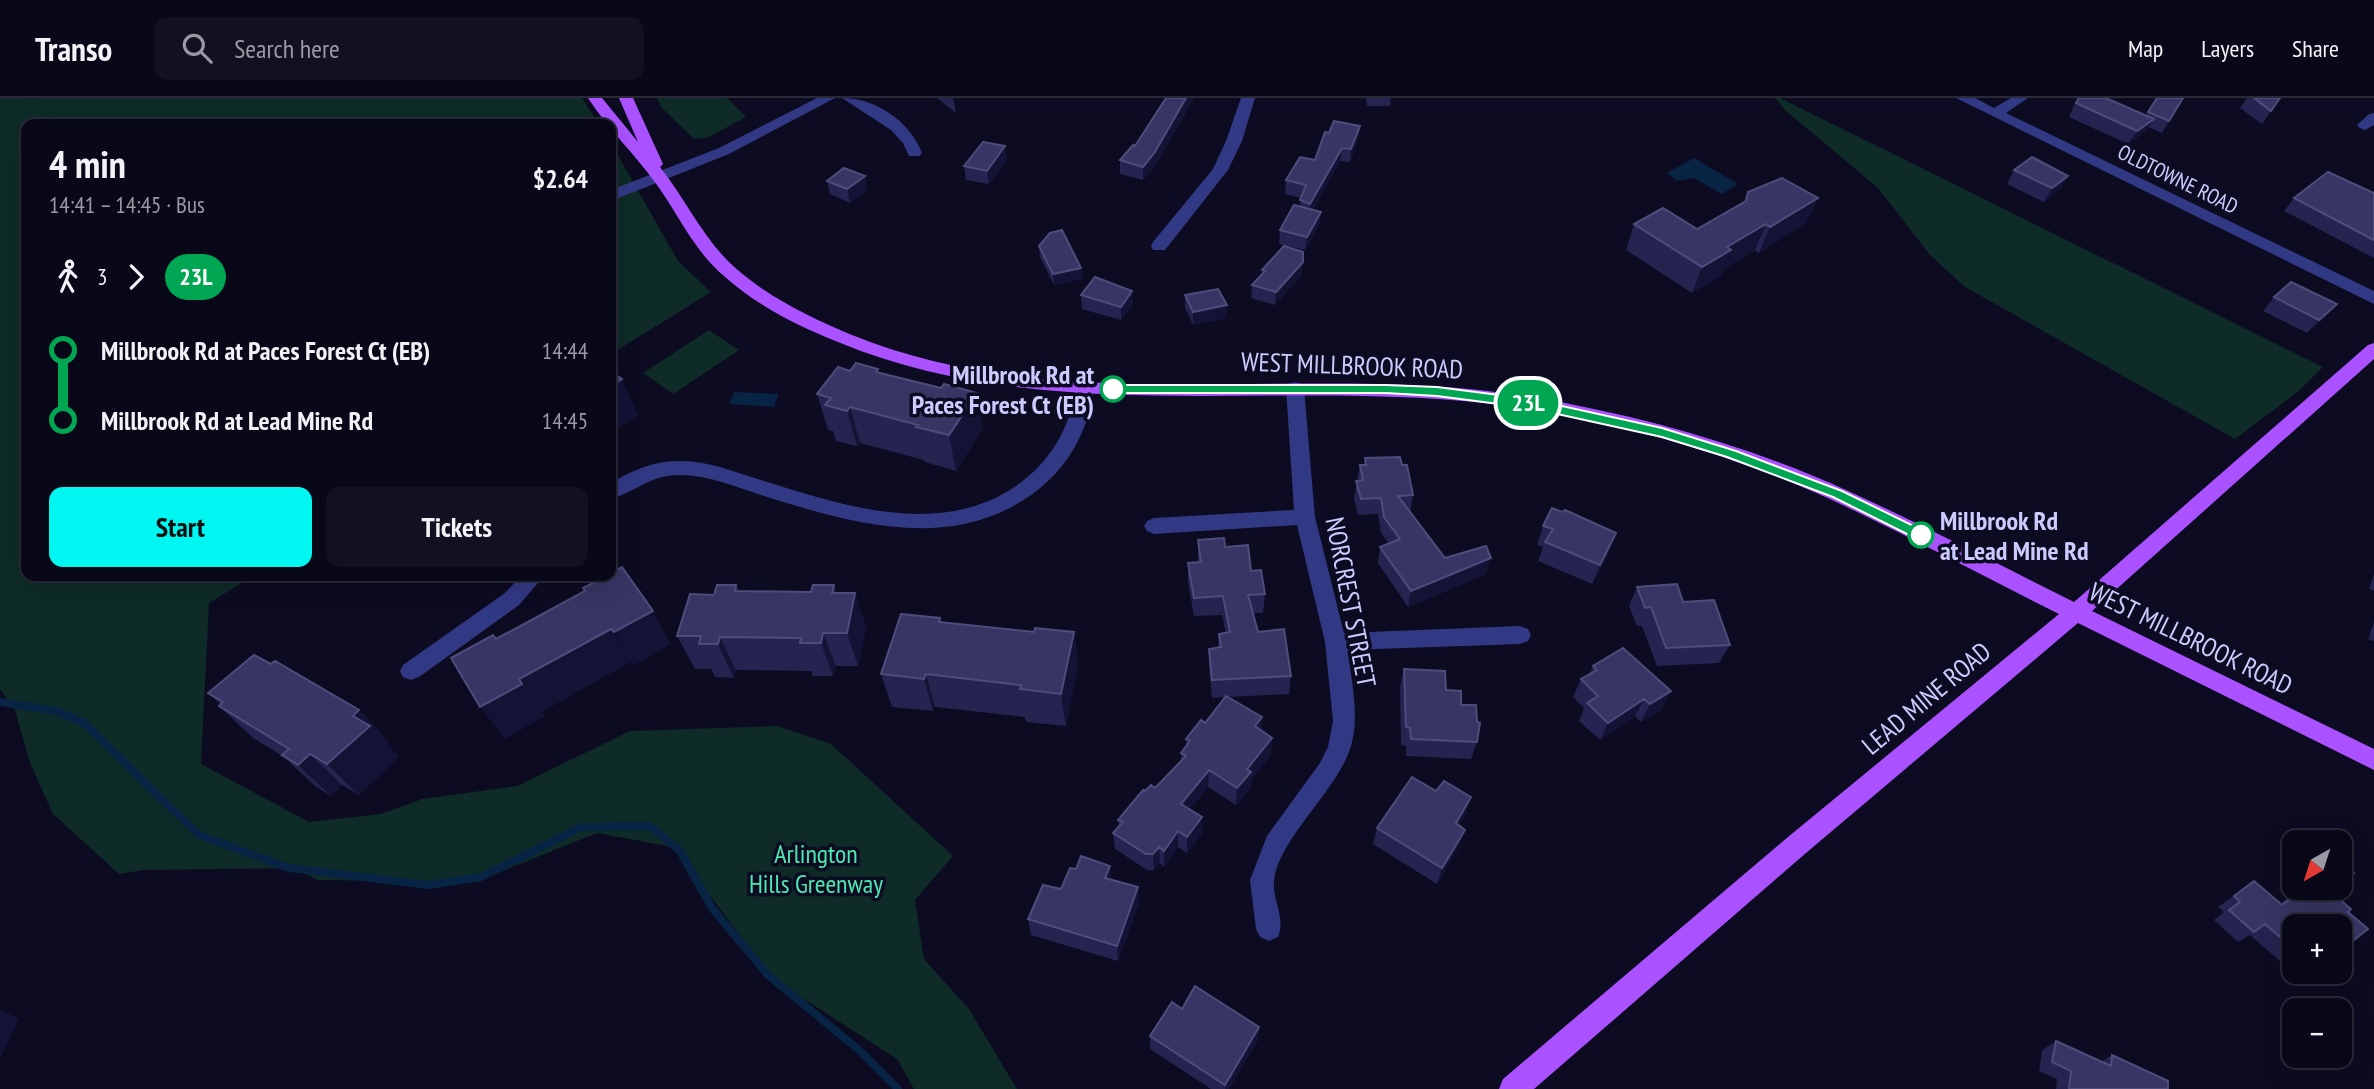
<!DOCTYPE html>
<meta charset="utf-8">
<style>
body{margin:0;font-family:"PT Sans Narrow",sans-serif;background:#121122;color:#f1f3f6;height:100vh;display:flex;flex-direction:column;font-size:26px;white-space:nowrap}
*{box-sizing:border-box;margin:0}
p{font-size:23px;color:#999aa2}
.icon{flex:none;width:38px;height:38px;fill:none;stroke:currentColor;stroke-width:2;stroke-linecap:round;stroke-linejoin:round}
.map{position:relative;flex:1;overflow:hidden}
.side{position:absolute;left:21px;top:21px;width:595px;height:462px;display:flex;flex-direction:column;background:#090819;border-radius:14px;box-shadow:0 7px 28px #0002,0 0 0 2px #292938}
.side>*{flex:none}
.badge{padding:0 14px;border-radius:23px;font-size:24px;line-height:46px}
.needle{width:46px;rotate:219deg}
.controls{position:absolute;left:2282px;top:732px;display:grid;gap:14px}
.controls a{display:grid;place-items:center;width:70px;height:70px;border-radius:14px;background:#090819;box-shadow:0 7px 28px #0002,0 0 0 2px #292938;font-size:35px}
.map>.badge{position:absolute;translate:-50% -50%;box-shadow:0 0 0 4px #fff}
.legs{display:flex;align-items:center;gap:10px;height:77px;padding:0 28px;font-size:23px}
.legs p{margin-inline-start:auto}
.overview{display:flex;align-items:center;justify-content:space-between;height:119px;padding:0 28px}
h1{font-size:38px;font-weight:700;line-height:52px}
.cta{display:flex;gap:14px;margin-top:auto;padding:14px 28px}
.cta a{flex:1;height:80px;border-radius:14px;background:#00f6f1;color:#111;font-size:28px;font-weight:700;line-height:80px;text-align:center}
.cta a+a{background:#121122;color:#f1f3f6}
ul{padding:0 28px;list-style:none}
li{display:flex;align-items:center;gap:24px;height:70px;font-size:26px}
li i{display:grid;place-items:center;width:10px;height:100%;margin:0 9px;background:currentColor}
li i::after{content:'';width:18px;height:18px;margin:-9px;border:5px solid;border-radius:50%;background:#090819}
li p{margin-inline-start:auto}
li:first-child i{background:linear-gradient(#0000 50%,currentColor 0)}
li:last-child i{background:linear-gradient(currentColor 50%,#0000 0)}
header{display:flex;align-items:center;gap:42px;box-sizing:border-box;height:98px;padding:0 35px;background:#090819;border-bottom:2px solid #292938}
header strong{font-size:33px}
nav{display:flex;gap:38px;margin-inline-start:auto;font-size:24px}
.search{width:490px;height:63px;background:#121122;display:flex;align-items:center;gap:18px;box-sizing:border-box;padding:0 24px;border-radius:14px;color:#999aa2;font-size:26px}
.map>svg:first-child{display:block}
.green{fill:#0e2b27}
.water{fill:#072444}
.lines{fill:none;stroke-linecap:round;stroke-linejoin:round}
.stream{stroke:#072444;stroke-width:8}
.minor{fill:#323984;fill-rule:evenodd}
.major{fill:#aa52ff;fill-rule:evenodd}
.wall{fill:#252350}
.shaded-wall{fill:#141235}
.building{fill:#373563;stroke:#4e4c7b;stroke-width:2}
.line-1{fill:#00a651;stroke:#fff;stroke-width:2}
.stop-1-dot{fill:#fff;stroke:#00a651;stroke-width:3.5}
.labels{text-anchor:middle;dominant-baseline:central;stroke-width:7;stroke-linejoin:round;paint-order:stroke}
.far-street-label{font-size:21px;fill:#cbcbff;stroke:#0c0b21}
.street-label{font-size:26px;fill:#cbcbff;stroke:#0c0b21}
.stop-label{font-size:26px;font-weight:bold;fill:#cbcbff;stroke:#0c0b21;text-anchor:end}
.park-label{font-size:26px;fill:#4de8af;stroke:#0c0b21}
</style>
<header>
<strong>Transo</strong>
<div class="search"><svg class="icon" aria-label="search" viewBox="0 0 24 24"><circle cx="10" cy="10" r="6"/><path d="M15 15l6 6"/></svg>Search here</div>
<nav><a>Map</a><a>Layers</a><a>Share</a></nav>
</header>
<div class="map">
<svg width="2374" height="991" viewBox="0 0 2374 991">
<rect width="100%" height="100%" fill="#0c0b21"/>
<!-- green -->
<path class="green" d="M0,0H582L599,26H26V478H253L209,505L201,666L309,724L381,716L422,701L517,688L630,633L777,628L831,646L953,758L915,802L924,861L969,911L1017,991H914L897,961L773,881L673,749L597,735L475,784L317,782L296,770L144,772L119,776L53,716L30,665L15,612L0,591Z
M657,0H727L746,19L707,40L694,41L662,10Z
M1775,0H1780L2323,269L2299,293L2235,341L1965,189L1930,157L1878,90L1785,12Z
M611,45L678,163L711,194L611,256Z
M709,232L739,252L673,296L643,275Z"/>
<!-- water -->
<path class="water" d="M1694,60L1738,86L1722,96L1694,80L1677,83L1667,75Z
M734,294L779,296L774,309L729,306Z"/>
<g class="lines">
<!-- stream -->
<path class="stream" d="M0,604L56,613L84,625L199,737L289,770L428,787L481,779L581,729L650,728L680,753L712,810L768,877L859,952L898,991"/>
<!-- minor -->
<path class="minor" d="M817,0H835L729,56L611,103V92L719,50Z
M842,0C875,0 910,23 922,55L919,58H909L903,45L891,32Z
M1241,0H1255L1242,43L1228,72L1165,152H1153L1151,148L1153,144L1213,71L1226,43Z
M1956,0H1975L1994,10L2011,0H2028L2006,15L2374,193V206Z
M2374,15V27L2365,32L2360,30L2357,27L2369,16Z
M1295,284L1302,286L1304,290L1315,419L1344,535L1520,528L1528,531L1531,537L1528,543L1520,546L1348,552C1351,583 1360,617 1351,648C1338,692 1279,740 1274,782C1272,801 1286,821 1278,839L1269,843L1260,839L1256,831L1250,782L1267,738L1320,665L1328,649L1333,623L1325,544L1297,427L1154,436L1147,433L1144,428L1147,423L1154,420L1294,412L1286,290L1288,286Z
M1085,285L1092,286L1094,291C1088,334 1067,372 1031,397C951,454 853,426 767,399C739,390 709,377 680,377C652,376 635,394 611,401V385C632,372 656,362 681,363C710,363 737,375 764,383C844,408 940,440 1016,388C1050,364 1069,332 1076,291L1078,286Z
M521,478H544L519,507L419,579L411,582L403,579L400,573L403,567L505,495Z"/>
<!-- major -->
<path class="major" d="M588,0H602L638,44L619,0H633L663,66L660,69C688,104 704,144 739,173C772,201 811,220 852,237C1069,325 1311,260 1537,300C1642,318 1749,348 1846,392C1923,427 1998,466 2074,504L2368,247L2374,245V261L2092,513L2374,651V672L2078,525L1806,755L1534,991H1499L1503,981L1788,739L2059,516C1983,478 1909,438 1832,402C1739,359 1635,329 1535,312C1303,273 1060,336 838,244C797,228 758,208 725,179C694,153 680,119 657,87C634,55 608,31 588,0Z"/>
</g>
<!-- wall -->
<path class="wall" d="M937,0H953L956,15Z
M1165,0H1194L1156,67L1143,82L1120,76V62L1135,48L1165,3Z
M1366,0H1391L1390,8H1367Z
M2077,0H2106L2146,17L2156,0H2183L2162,35L2148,29L2145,34L2128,46L2069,19Z
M2247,0H2280L2262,26L2240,10Z
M1360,28L1358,41L1350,64L1340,63L1313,112L1321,114L1319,127L1305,152L1279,146L1280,132L1300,109L1301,100L1285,96L1286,82L1315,62Z
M1007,62L989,86L966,82L964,68Z
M2014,72L2068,78L2060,91L2044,104L2007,86Z
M827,83L868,92L850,105L830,96Z
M1748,94L1818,100L1806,125L1759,155L1755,152L1724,171L1721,178L1692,195L1626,152L1634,126L1697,131L1744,104Z
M2374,95V160L2284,113L2294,100Z
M1039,148L1081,170L1082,181L1054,187L1040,159Z
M1262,172L1302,177L1275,207L1251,200L1252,187L1262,176Z
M1081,197L1133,207L1121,222L1082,211Z
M1185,197L1226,220L1193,227L1185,210Z
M2274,199L2337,206L2325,220L2307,235L2263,213Z
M878,271L879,275L941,290L977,295L983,330L956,373L925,364L924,362L860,345L857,348L836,343L833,333L828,332L817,296L850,273Z
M1365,360L1402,367L1413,397L1410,414L1445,460L1486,476L1408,509L1378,465L1380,449L1389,446L1381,435L1378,416L1358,417L1354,400L1360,367H1364Z
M1552,410L1609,454L1592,486L1538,463L1543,449L1537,447L1543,428Z
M1198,442L1225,449L1251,473L1265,496L1263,515H1253L1258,534L1291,578L1289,596L1227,599L1262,619L1261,632L1271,657L1251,682L1250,691L1236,707L1208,689L1190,711L1202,735L1187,755L1178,749L1164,769L1160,765L1154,772H1147L1115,751L1113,735L1119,729L1118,722L1145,693L1155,690L1181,662V655L1186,648V641L1205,625L1225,599L1212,600L1209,569V551L1218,550L1219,536L1226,535L1222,517L1194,518L1188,484V465L1198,464Z
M2374,476V493L2369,491Z
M736,487L739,493L811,494L834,487L836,495H855L866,529L858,568H836L833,578H813L811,573L736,572L734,580L715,579L711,571H695L677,538L714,497Z
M1637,489L1683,504L1730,547L1719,565L1657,568L1642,528H1637L1629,508Z
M940,520L941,525L1034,534H1074L1078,567L1066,628L1026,624L1025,619L935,609L933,613L892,609L881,576Z
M2374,524V543L2368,541Z
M271,566L359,612L389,644L387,646L399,659L359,697L342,687L331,698L315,688L284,659L253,640L219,608L220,606L208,595Z
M1593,568L1662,611L1641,624L1635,618L1600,642L1579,623L1584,610L1573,599L1581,581L1589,577Z
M1404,571L1446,592L1461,607L1477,644L1471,661L1406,658V648L1401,647L1400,589Z
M1436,693L1471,699L1466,715L1459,727V748L1437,786L1373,746L1377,730Z
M2294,771V782L2287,776Z
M1111,781L1138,789L1139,805L1118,863L1031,837L1028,821L1061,791Z
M2254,783L2280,806L2302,789H2337L2294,828V873H2320L2303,883L2250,837L2238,844L2214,822L2224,814L2218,809Z
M1182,911L1259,929L1258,942L1229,991H1211L1150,951V938Z
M2056,943L2101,964L2112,957L2168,991H2056L2057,981L2039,973L2042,952Z"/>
<!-- shaded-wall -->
<path class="shaded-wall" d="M1186,0H1194L1156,67L1143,82V69Z
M2154,21L2145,34L2128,46L2137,33Z
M1360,28L1358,41L1350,64L1351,51Z
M1005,48L1007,62L989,86L987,73Z
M1342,50L1340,63L1309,120L1310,106Z
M865,78L868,92L850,105L847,91Z
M2068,78L2060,91L2044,104L2052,90Z
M1818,100L1806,125L1759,155L1770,129Z
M1321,114L1319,127L1305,152L1307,139Z
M1766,126L1755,152L1724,171L1721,178L1692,195L1702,169L1727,149Z
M1303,164L1302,177L1275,207L1276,194Z
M1081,170L1082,181L1054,187L1053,176Z
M1132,193L1133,207L1121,222V209Z
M2337,206L2325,220L2307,235L2319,222Z
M1227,207L1226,220L1193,227V214Z
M622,281L638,317L611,335V288Z
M977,295L983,330L956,373L949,337Z
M850,309L860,345L857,348L847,313Z
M1616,435L1609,454L1592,486L1600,467Z
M1491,460L1486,476L1408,509L1411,493Z
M855,495L866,529L858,568L847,535Z
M653,513L671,546L633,568L614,534Z
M611,531L631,564L542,614L545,618L505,641L480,609L519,581Z
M1074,534L1078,567L1066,628L1061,596Z
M823,535L836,568L833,578L821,545Z
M720,539L736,572L734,580L718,546Z
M926,576L935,609L933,613L924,581Z
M1671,593L1662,611L1641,624L1650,606Z
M1644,601L1635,618L1600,642L1608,625Z
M359,612L389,644L387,646L399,659L359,697L327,666L353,618Z
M1262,619L1260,637L1255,628Z
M1272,640L1271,657L1251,682L1250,691L1236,707L1237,690L1247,671Z
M310,656L342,687L331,698L298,667Z
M1209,672L1208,689L1181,722V706Z
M1471,699L1466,715L1450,742L1456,725Z
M1202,719V735L1187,755V739Z
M1465,732L1459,748L1437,786L1442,770Z
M1178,733V749L1164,769V753Z
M1159,749L1160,765L1154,772L1153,756Z
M1110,768L1112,784L1105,780Z
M1138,789L1139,805L1118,863L1117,848Z
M1,912L19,921L1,959L0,958V914Z
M1259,929L1258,942L1229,991H1225V987Z"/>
<!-- building -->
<path class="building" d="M1166,0H1186L1155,54L1143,69L1120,62L1133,47L1135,48Z
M2079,0H2106L2154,21L2137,33L2076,5Z
M2157,0H2183L2169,23L2148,14Z
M2254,0H2280L2271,13Z
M1334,23L1360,28L1351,51L1342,50L1310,106L1300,102L1306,87L1286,82L1300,59L1315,62L1325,34L1329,35Z
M983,44L1005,48L987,73L964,68Z
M2032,59L2068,78L2052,90L2014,72Z
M844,70L865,78L847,91L827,83Z
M2328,74L2374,95V142L2294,100Z
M1782,80L1818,100L1770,129L1766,126L1727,149L1731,152L1702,169L1634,126L1663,110L1697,131L1746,103L1748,94Z
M1294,107L1321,114L1307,139L1280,132Z
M1062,132L1081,170L1053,176L1039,148L1050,135Z
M1284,148L1303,154V164L1276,194L1252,187L1265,173L1262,172Z
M1095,179L1132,193L1121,209L1081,197Z
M2291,184L2337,206L2319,222L2274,199Z
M1218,191L1227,207L1193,214L1185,197Z
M856,265L878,271L876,274L941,290L944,286L977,295L949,337L916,329L918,327L850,309L847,313L825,307L831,300L817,296L838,269L850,273Z
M611,274L622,281L611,288Z
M1400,359L1402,367H1407L1413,397L1398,398L1445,460L1486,448L1491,460L1411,493L1380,449L1400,441L1384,419L1381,400L1361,401L1356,383L1363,382L1360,367H1366L1365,360Z
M1552,410L1562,414L1565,412L1616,435L1600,467L1545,444L1553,431L1543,428Z
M1224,440L1225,449L1248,447L1251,473L1261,472L1265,496L1248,497L1258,534L1284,531L1291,578L1212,582L1209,551L1221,549L1219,536L1230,534L1223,498L1194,500L1188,465L1201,464L1198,442Z
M622,469L653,513L614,534L611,531L519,581L522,586L480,609L451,560L493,537L496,541L585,493L583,490L606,478H611V475Z
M1677,486L1683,504L1714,502L1730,547L1666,550L1651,509L1645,510L1637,489Z
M717,487H736L735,493L811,494L813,487H834L832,495H855L847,535H823L821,545H800L801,540L720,539L718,546H699L701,538H677L690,496L714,497Z
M901,516L940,520L939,524L1034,534L1035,530L1074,534L1061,596L1020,591L1021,587L926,576L924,581L881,576Z
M1623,550L1671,593L1650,606L1644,601L1608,625L1587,605L1598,598L1581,581L1597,572L1593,568Z
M254,557L271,566L275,563L359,612L353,618L370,628L327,666L310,656L298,667L282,657L289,651L219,608L223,604L208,595Z
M1404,571L1445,573L1446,592L1461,593V607H1476L1477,624L1480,625L1477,644L1411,641L1410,630L1406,629Z
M1226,598L1262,619L1255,628L1272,640L1247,671L1251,674L1237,690L1209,672L1181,706L1202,719L1187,739L1178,733L1164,753L1159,749L1153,756H1146L1113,735L1123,724L1118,722L1143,692L1145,693L1151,687L1155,690L1186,658L1181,655L1190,643L1186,641L1201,622L1205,625Z
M1412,679L1436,693L1444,683L1471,699L1456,725L1465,732L1442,770L1377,730Z
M1081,758L1110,768L1105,780L1138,789L1117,848L1028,821L1043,787L1061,791L1070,770L1076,771Z
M2340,763L2354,775L2340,787Z
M2254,783L2282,807L2305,789H2337L2331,794L2351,811L2348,814L2368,831L2340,853V828H2294V851L2265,826L2254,834L2229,812L2240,804L2234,798Z
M1195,888L1259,929L1225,987L1150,938L1172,904L1182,911Z
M2056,943L2111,968L2112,957L2168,983V991H2069L2071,973L2052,964Z"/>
<!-- line-1 -->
<path class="line-1" d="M1113,287H1386L1437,289L1530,301L1662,330L1736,353L1842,393L1926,434L1928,437L1921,442L1917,441L1833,399L1727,359L1662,339L1530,310L1437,298L1386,295H1113L1107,291Z"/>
<!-- markers -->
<g class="stop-1-dot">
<circle cx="1113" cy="291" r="12"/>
<circle cx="1921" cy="437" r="12"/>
</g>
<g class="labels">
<!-- far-street labels -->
<g class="far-street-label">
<text transform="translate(2178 81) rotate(26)">OLDTOWNE ROAD</text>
</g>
<!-- street labels -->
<g class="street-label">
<text transform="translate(1352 267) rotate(2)">WEST MILLBROOK ROAD</text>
<text transform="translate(1351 504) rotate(79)">NORCREST STREET</text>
<text transform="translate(2191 540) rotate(26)">WEST MILLBROOK ROAD</text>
<text transform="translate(1926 600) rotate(-40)">LEAD MINE ROAD</text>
</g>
<!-- stop labels -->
<g class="stop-label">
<text x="1094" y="276">Millbrook Rd at<tspan x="1094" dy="30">Paces Forest Ct (EB)</tspan></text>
<text x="1940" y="422" text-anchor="start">Millbrook Rd<tspan x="1940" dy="30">at Lead Mine Rd</tspan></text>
</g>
<!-- park labels -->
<g class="park-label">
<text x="816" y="755">Arlington<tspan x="816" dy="30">Hills Greenway</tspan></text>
</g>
</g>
</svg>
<div class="controls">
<a><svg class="needle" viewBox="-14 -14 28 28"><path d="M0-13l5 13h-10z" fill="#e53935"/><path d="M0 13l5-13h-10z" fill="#999aa2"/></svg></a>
<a>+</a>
<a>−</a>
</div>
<b class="badge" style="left:1528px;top:305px;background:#00a651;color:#fff">23L</b>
<section class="side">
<div class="overview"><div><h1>4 min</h1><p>14:41 – 14:45 · Bus</p></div><b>$2.64</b></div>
<div class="legs"><svg class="icon" aria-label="walk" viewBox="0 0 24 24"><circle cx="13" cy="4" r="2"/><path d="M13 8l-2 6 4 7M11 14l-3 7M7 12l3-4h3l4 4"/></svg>3<svg class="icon" aria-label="forward" viewBox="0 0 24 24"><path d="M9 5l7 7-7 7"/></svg><b class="badge" style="background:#00a651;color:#fff">23L</b></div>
<ul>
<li><i style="color:#00a651"></i><b>Millbrook Rd at Paces Forest Ct (EB)</b><p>14:44</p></li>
<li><i style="color:#00a651"></i><b>Millbrook Rd at Lead Mine Rd</b><p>14:45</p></li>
</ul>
<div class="cta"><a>Start</a><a>Tickets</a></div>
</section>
</div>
